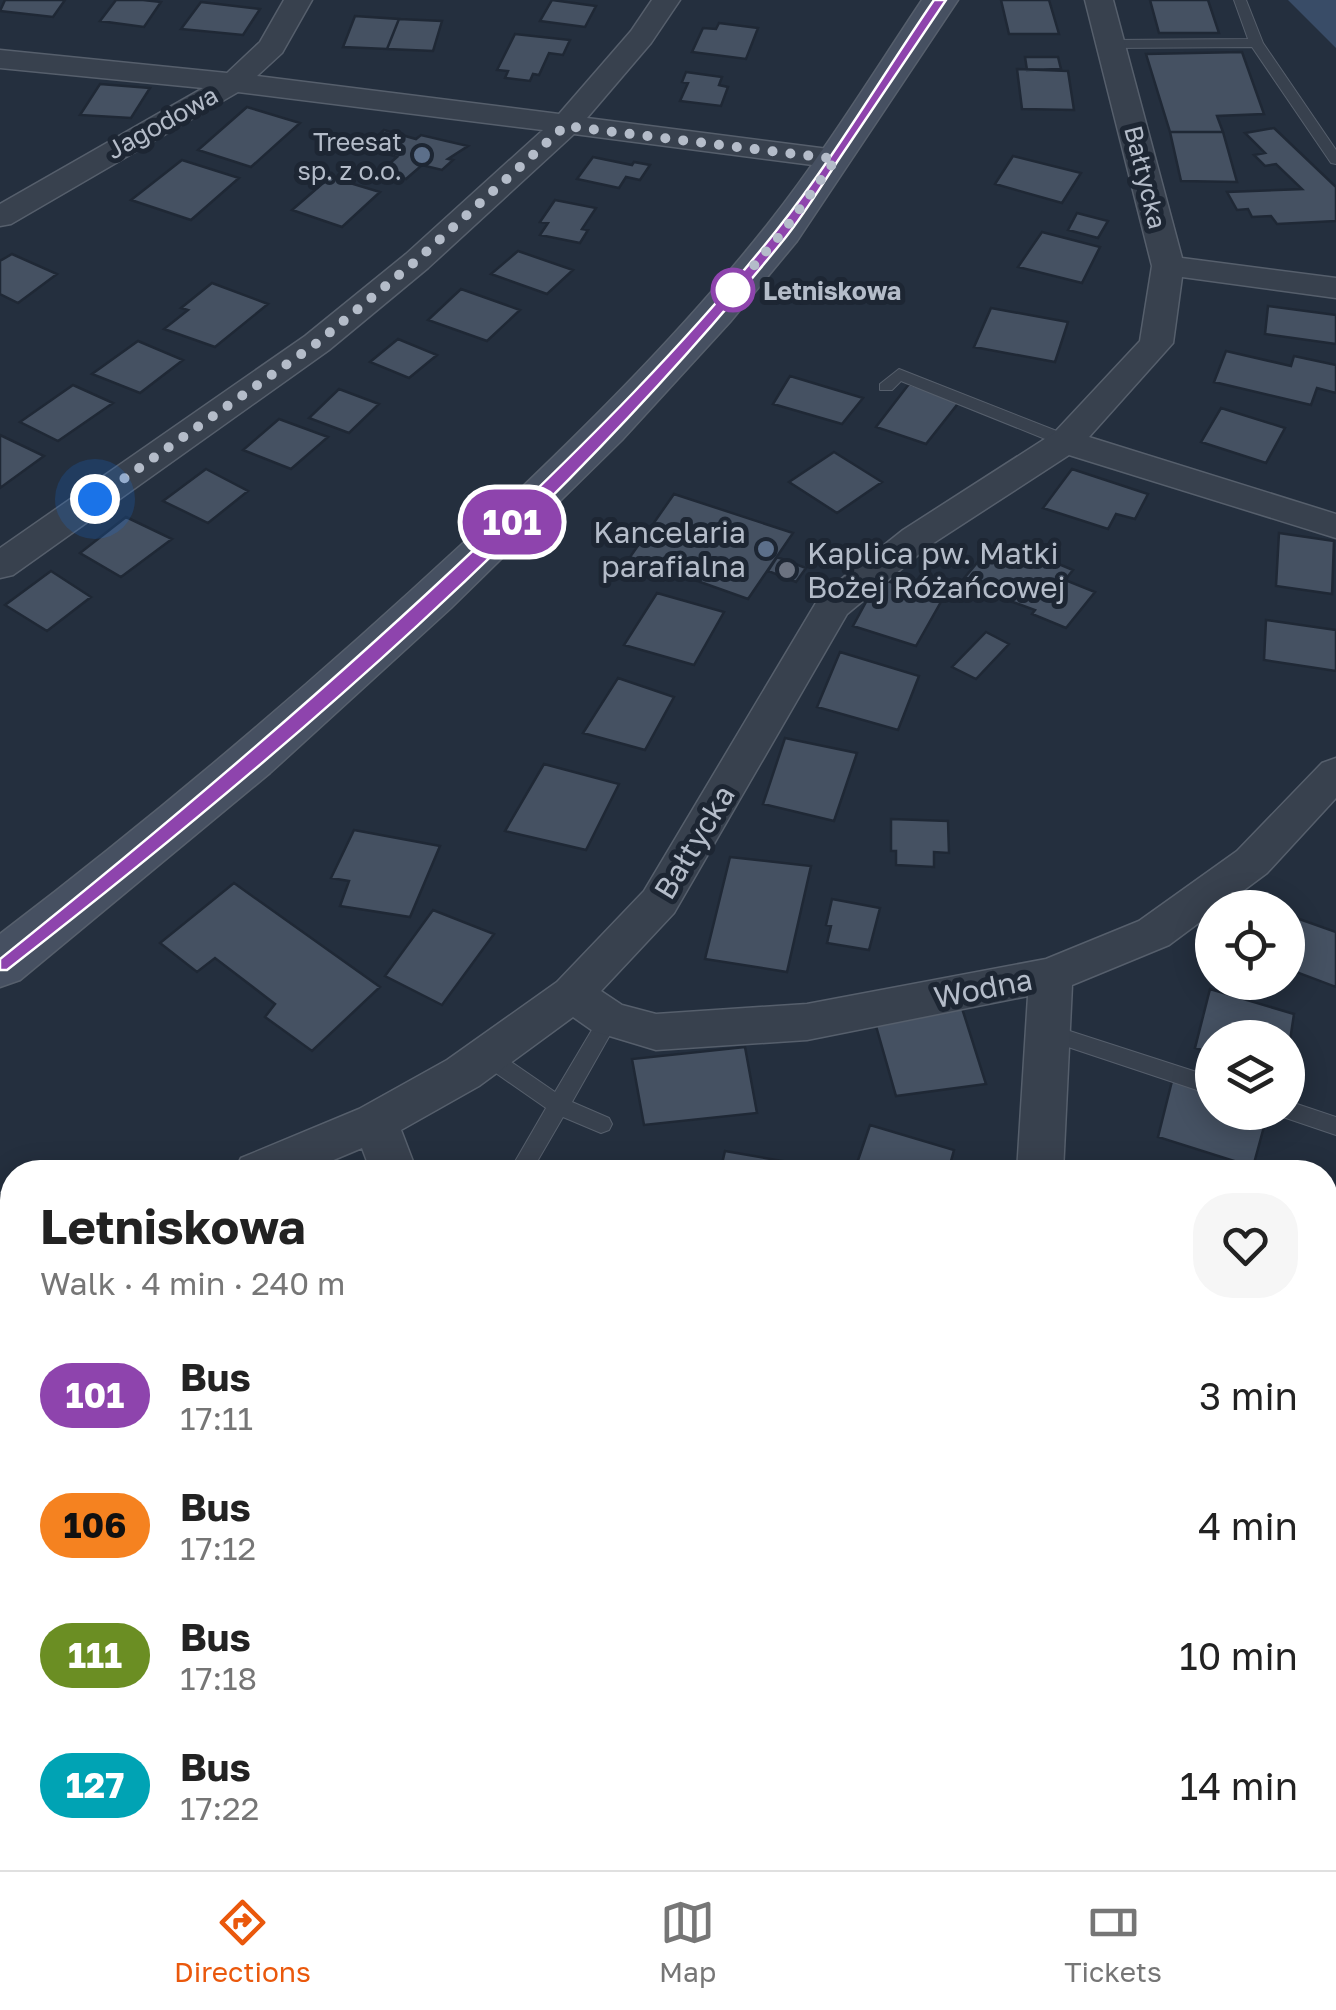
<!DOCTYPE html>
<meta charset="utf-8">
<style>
body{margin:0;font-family:"Golos Text",sans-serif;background:#f6f6f6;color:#222;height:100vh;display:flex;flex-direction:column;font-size:38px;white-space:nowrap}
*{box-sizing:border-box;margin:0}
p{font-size:32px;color:#767676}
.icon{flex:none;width:55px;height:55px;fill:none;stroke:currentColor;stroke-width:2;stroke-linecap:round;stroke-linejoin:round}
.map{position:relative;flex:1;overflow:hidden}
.sheet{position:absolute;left:0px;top:1160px;width:1338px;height:710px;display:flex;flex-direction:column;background:#fff;border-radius:40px 40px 0 0;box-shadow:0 5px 25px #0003}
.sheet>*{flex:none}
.badge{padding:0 20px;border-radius:32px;font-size:35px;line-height:65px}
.fabs{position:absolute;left:1195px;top:890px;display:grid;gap:20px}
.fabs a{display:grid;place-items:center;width:110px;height:110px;border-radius:50%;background:#fff;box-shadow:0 5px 25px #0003;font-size:50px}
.you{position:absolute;width:50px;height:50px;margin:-25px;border:8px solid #fff;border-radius:50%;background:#1a73e8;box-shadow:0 0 0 15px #1a73e833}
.map>.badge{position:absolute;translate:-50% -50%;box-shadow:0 0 0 5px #fff}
.round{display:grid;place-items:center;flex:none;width:105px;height:105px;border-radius:40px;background:#f6f6f6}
.head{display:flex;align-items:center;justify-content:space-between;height:170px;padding:0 40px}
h1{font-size:48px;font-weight:700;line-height:75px}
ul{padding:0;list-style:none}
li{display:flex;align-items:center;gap:30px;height:130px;padding:0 40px}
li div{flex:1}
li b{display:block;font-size:38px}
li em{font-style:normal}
li .badge{min-width:110px;font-weight:700;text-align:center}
.menu{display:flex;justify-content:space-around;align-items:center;height:140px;border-top:2px solid #e0e0e0;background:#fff;font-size:28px;color:#767676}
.menu a{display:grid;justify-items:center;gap:5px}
.menu .selected{color:#ea580c}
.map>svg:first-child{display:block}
.water{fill:#394c67}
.building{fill:#455162;stroke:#1f2835;stroke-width:2.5}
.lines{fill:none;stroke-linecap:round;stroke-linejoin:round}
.lane-casing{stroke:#565f6c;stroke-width:2}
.street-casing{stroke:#565f6c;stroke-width:3}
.secondary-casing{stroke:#565f6c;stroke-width:3}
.lane{fill:#38414e;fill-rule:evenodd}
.street{fill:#38414e;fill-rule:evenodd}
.secondary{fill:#465061;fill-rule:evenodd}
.line{fill:#8e44ad;stroke:#fff;stroke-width:2.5}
.walk{stroke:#b4bcc9;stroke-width:10;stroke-dasharray:0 18}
.service-dot{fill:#5c6f8a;stroke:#1d2633;stroke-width:4}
.stop-dot{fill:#fff;stroke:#8e44ad;stroke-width:5}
.worship-dot{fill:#6b7280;stroke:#1d2633;stroke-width:4}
.labels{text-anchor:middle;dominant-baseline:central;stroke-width:10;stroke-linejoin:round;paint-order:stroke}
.far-street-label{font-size:25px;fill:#b4bcc9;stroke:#1d2633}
.far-poi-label{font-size:25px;fill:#b4bcc9;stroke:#1d2633;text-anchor:end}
.far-stop-label{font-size:25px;font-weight:bold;fill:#b4bcc9;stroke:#1d2633;text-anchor:start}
.poi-label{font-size:30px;fill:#b4bcc9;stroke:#1d2633;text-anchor:end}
.street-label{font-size:30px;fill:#b4bcc9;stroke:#1d2633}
</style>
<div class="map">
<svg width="1336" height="1870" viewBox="0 0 1336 1870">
<rect width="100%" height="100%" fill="#242f3e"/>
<!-- water -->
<path class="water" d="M1288,0H1336V48Z
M0,1492L12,1494V1858H452L462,1870H0Z"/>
<!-- building -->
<path class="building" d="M5,0H65L53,17L0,11Z
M116,0H143L161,2L144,27L100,21Z
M552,0L596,6L585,27L540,21Z
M1001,0H1049L1059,34H1009Z
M1150,0H1208L1219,33H1159Z
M201,2L260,9L243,35L181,29Z
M355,16L399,19L387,49L343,47Z
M399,19L442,21L433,51L387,49Z
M719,23L758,28L746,59L692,52L703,28L716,29Z
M515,34L570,40L563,55L549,53L539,75L533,74L530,81L505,78L508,71L497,70Z
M1242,52L1264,114L1217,116L1223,132H1170L1146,54Z
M1025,57H1058L1061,69L1027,70Z
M1017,69L1068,71L1074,110L1022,109Z
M686,72L722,77L719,85L728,87L721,106L680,101L688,83L682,82Z
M100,84L150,88L131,118L80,115Z
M247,107L300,123L251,167L198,150Z
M1274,128L1336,187V221L1277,224L1271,216L1252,217L1248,209L1237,210L1227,192L1302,189L1276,164L1265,166L1254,155L1265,153L1245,133Z
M384,130L416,139L421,135L468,146L448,159L453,160L442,170L422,165L406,179L381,171L397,157L365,147Z
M1170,132H1223L1237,182L1181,181Z
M1013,156L1081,173L1062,203L995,184Z
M593,157L632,165L634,162L650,165L640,180L626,177L619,188L577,179Z
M182,160L239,178L191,220L131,200Z
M330,177L380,192L342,227L292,210Z
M555,200L596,208L582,229L588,230L580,243L540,235L548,223L540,222Z
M1077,213L1108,221L1098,238L1068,230Z
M1042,232L1100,247L1082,283L1018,267Z
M518,251L573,270L547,294L491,274Z
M12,254L57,274L18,303L0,294V261Z
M212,283L268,304L215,347L164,329L188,310L181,308Z
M461,289L520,310L487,341L428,320Z
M1268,306L1336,315V344L1265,334Z
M991,308L1068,322L1055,362L974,347Z
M398,339L437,355L409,378L370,362Z
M138,341L183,360L140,393L92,374Z
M1226,351L1291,366L1294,356L1336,365V393L1317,388L1311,405L1214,382Z
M790,376L863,398L842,424L773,404Z
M909,384L960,401L926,444L876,427Z
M73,385L113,403L58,441L20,422Z
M339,389L379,404L349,433L309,418Z
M1221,408L1285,428L1266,463L1201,442Z
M279,419L328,437L291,469L243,450Z
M0,435L44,456L0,488Z
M834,452L882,482L837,513L789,482Z
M206,469L248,491L208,523L163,501Z
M1072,469L1148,494L1135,519L1116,514L1108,529L1043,508Z
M674,494L793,533L748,599L630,557Z
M126,517L172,539L121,577L80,553Z
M1279,533L1334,541L1332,594L1276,586Z
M1023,549L1073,570L1065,580L1095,592L1066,628L1032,614L1035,610L960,583L982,557L995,563L1003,554L1015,559Z
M777,557L806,568L796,582L768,571Z
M51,571L91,597L47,631L5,605Z
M879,578L942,600L916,646L853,626Z
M657,593L724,612L694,665L624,645Z
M1266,620L1336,630V671L1264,660Z
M986,632L1009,644L976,679L952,667Z
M840,652L919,676L898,730L817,707Z
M618,678L674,697L645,750L583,733Z
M785,738L857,753L834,821L763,804Z
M544,764L619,784L586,850L505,831Z
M891,819L948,821L949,853L934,852V867L896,865V851H891Z
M354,830L440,846L410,917L340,906L349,881L331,878Z
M730,857L811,866L787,972L705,959Z
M234,883L380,987L312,1051L265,1017L275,1004L215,958L197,972L160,943Z
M832,899L880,908L869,950L827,943L831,926L826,925Z
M433,910L494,934L442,1005L385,976Z
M1288,915L1336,932V987L1288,969Z
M1210,989L1294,1014L1288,1054V1038H1212V1053L1195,1048Z
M961,1005L986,1084L896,1096L874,1019Z
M745,1047L757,1113L644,1125L632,1059Z
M1172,1081L1212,1092V1112H1268L1253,1167L1158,1137Z
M870,1125L954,1150L948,1172H854Z
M725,1151L788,1162L786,1172H720Z
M1325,1768L1336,1774V1870H1331L1325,1855Z
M729,1858H844L837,1870H737L726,1863Z"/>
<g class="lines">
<defs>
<path id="lane" d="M1234,0H1246L1263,43L1336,150V164L1331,163L1252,47L1112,48L1105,44L1112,40L1248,39Z
M899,369L1072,437L1074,441L1066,446L1060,445L901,381L892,390H880V384Z
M609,1011L616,1013L619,1019L572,1102L609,1118L612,1124L609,1130L601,1133L563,1117L531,1172H509L546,1108L480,1062L477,1056L480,1050H494L555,1092L602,1013Z
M1048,1024L1212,1077V1095L1041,1038L1038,1032L1041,1026Z
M1288,1101L1336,1117V1135L1280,1116L1279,1112H1288Z
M1325,1288L1336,1292V1312L1325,1308Z"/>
<path id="street" d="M284,0H312L282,53L257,76L559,114L631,31L652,0H680L651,43L587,118L836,150L847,153L851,159L847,165L836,168L574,134L428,268L329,350L13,575L0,578V548L305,336L406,254L543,130L238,92L11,224L0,226V204L203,88L0,68V50L227,73L260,42Z
M1085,0H1113L1182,258L1336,278V298L1182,277L1173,343L1089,437L1336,514V538L1069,455L929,546L847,614L674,913L601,991L622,1005L656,1014L807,1004L1046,959L1139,921L1237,851L1322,763L1336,758V798L1267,873L1220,908H1212V913L1169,945L1072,985L1063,1172H1017L1028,996L807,1040L656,1050L593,1031L573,1017L479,1086L401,1130L417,1172H371L362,1148L305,1172H234L241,1158L359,1109L447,1060L557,982L644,891L820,596L903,530L1054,433L1140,341L1152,266Z
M0,1193H12V1233H0Z
M1025,1858H1093L1098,1870H1030Z"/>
<path id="secondary" d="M922,0H958L797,241L730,322L622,440L451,608L270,773L20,980L0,987V934C160,812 313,682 461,545C569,444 676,340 768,224C824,153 872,75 922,0Z"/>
</defs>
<!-- lane casing -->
<use href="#lane" class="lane-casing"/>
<!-- street casing -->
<use href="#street" class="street-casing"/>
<!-- secondary casing -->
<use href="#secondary" class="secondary-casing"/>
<!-- lane -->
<use href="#lane" class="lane"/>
<!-- street -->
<use href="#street" class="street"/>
<!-- secondary -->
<use href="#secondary" class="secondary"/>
</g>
<!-- line -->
<path class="line" d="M934,0H946C911,52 876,104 841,156C823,183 806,212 786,237C564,512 285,754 7,970H0V959C162,829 326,690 481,543C584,445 687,343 776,231C834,158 882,76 934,0Z"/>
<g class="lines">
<!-- walk -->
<path class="walk" d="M95,499L317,343L417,260L565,126L836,159L783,232L733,290"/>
</g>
<!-- markers -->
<g class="service-dot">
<circle cx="422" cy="155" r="10"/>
<circle cx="766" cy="549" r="10"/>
</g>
<circle class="stop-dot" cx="733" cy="290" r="20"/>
<circle class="worship-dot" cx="787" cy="570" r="10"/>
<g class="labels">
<!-- far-street labels -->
<g class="far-street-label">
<text transform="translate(162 122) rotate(-29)">Jagodowa</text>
<text transform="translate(1146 177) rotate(76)">Bałtycka</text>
</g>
<!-- far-poi labels -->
<g class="far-poi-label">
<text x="402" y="141">Treesat<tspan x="402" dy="29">sp. z o.o.</tspan></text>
</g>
<!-- far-stop labels -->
<g class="far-stop-label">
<text x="763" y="290">Letniskowa</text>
</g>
<!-- poi labels -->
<g class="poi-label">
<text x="746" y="532">Kancelaria<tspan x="746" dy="34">parafialna</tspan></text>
<text x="807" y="553" text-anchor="start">Kaplica pw. Matki<tspan x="807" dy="34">Bożej Różańcowej</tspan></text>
</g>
<!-- street labels -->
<g class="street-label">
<text transform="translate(694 842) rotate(-59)">Bałtycka</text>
<text transform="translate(983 988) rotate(-11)">Wodna</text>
</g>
</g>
</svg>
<div class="fabs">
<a><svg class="icon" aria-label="locate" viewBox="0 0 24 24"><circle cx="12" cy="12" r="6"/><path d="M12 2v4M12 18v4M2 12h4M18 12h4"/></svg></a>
<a><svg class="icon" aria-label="layers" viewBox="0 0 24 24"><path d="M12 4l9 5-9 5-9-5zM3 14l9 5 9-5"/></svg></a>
</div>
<div class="you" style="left:95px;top:499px"></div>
<b class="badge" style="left:512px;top:522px;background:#8e44ad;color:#fff">101</b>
<section class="sheet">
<div class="head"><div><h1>Letniskowa</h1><p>Walk · 4 min · 240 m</p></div><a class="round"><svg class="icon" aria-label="heart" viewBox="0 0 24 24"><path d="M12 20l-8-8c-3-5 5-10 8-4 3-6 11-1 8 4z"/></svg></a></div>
<ul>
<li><span class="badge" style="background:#8e44ad;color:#fff">101</span><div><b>Bus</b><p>17:11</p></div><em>3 min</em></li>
<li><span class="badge" style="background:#f58220;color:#111">106</span><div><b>Bus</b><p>17:12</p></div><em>4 min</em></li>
<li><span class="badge" style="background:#6b8e23;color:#fff">111</span><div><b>Bus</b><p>17:18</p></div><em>10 min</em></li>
<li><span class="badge" style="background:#00a3b4;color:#fff">127</span><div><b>Bus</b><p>17:22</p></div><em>14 min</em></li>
</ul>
</section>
</div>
<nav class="menu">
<a class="selected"><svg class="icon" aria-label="directions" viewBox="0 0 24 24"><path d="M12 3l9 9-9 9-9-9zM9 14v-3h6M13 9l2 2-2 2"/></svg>Directions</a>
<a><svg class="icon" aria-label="map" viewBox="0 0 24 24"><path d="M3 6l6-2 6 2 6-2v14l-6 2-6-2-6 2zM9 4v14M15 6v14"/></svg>Map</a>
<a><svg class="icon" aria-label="tickets" viewBox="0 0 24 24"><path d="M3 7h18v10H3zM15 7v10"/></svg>Tickets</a>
</nav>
